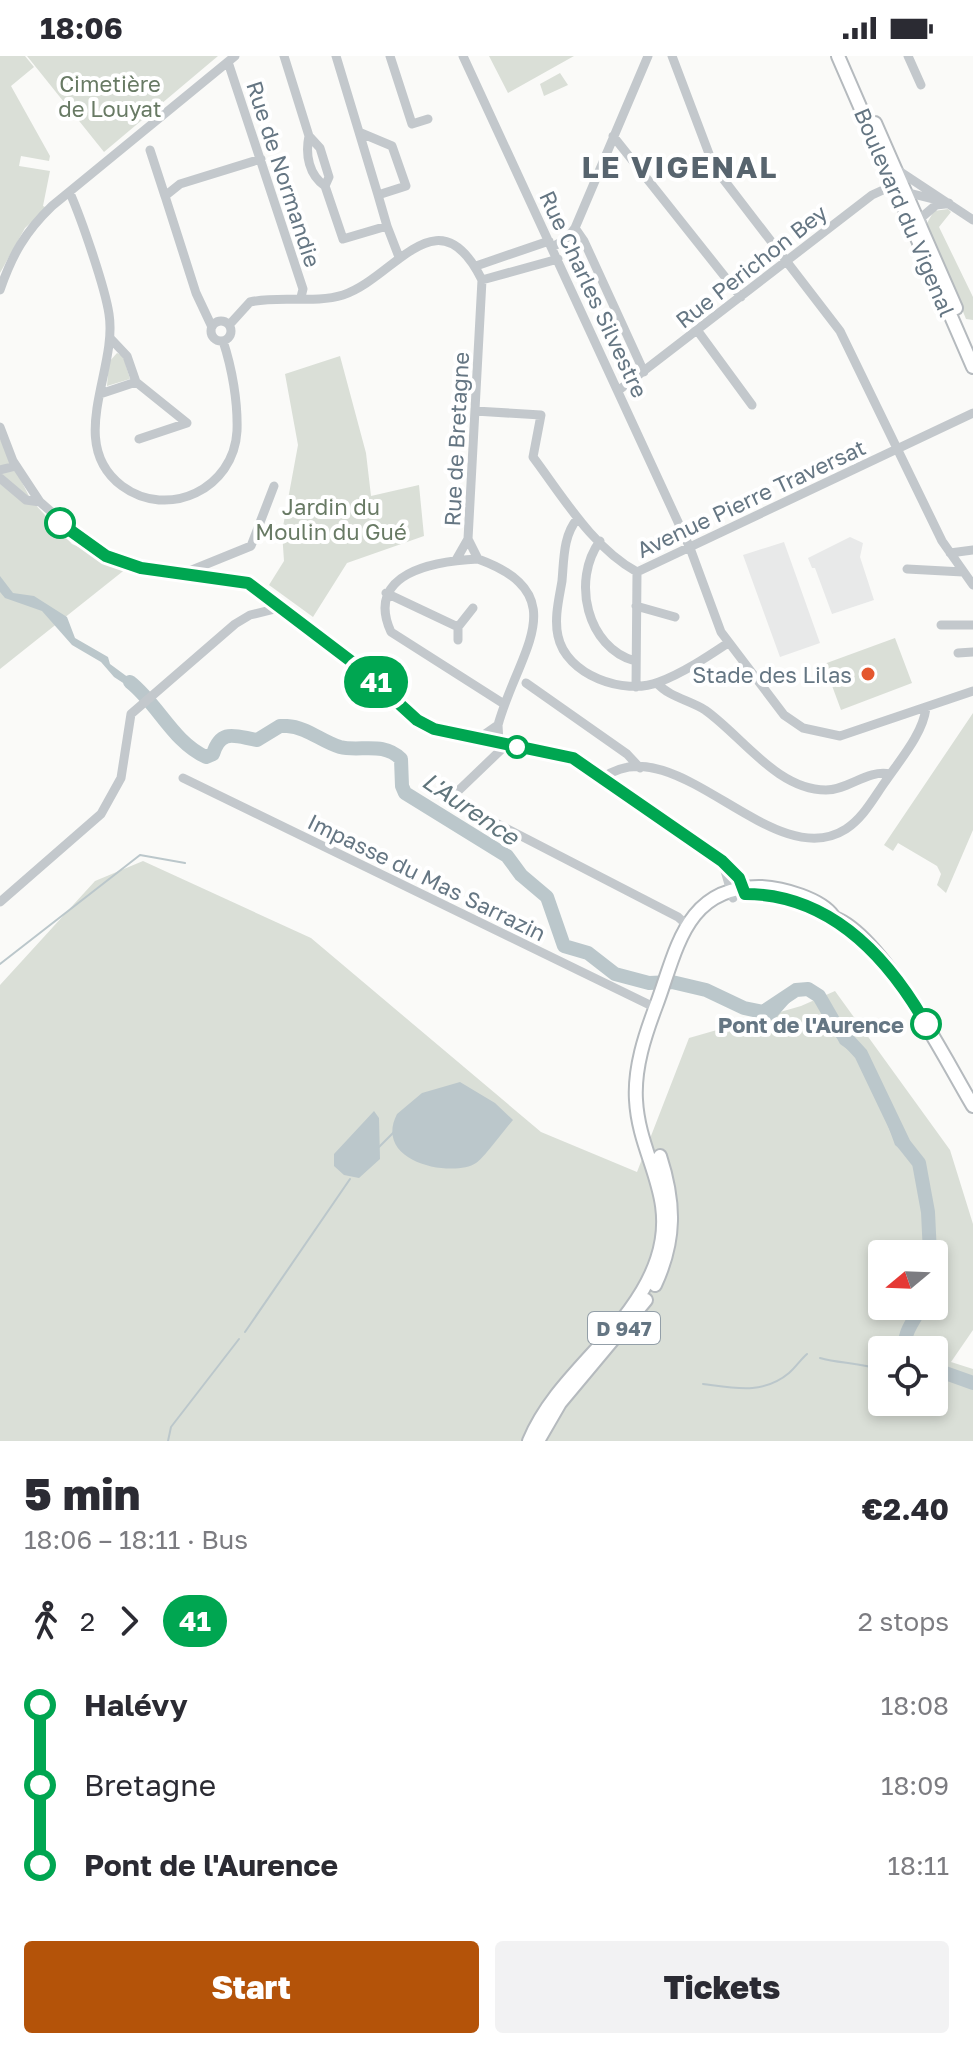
<!DOCTYPE html>
<meta charset="utf-8">
<style>
body{margin:0;font-family:"Golos Text",sans-serif;background:#f2f2f3;color:#2b2b33;height:100vh;display:flex;flex-direction:column;font-size:30px;white-space:nowrap}
*{box-sizing:border-box;margin:0}
p{font-size:26px;color:#7c7c81}
.icon{flex:none;width:44px;height:44px;fill:none;stroke:currentColor;stroke-width:2;stroke-linecap:round;stroke-linejoin:round}
.map{position:relative;height:1385px;overflow:hidden}
.details{display:flex;flex-direction:column;background:#fff;flex:1}
.details>*{flex:none}
.badge{padding:0 16px;border-radius:26px;font-size:28px;line-height:52px}
.needle{width:52px;rotate:251deg}
.tools{position:absolute;left:868px;top:1184px;display:grid;gap:16px}
.tools a{display:grid;place-items:center;width:80px;height:80px;border-radius:8px;background:#fff;box-shadow:0 4px 12px #0003;font-size:40px}
.map>.badge{position:absolute;translate:-50% -50%;box-shadow:0 0 0 4px #fff}
.legs{display:flex;align-items:center;gap:12px;height:88px;padding:0 24px;font-size:26px}
.legs p{margin-inline-start:auto}
.head{display:flex;align-items:center;justify-content:space-between;height:136px;padding:0 24px}
h1{font-size:44px;font-weight:800;line-height:60px}
.primary-button{display:flex;gap:16px;margin-top:auto;padding:16px 24px}
.primary-button a{flex:1;height:92px;border-radius:8px;background:#b45309;color:#fff;font-size:32px;font-weight:800;line-height:92px;text-align:center}
.primary-button a+a{background:#f2f2f3;color:#2b2b33}
ul{padding:0 24px;list-style:none}
li{display:flex;align-items:center;gap:28px;height:80px;font-size:30px}
li i{display:grid;place-items:center;width:12px;height:100%;margin:0 10px;background:currentColor}
li i::after{content:'';width:20px;height:20px;margin:-10px;border:6px solid;border-radius:50%;background:#fff}
li p{margin-inline-start:auto}
li:first-child i{background:linear-gradient(#0000 50%,currentColor 0)}
li:last-child i{background:linear-gradient(currentColor 50%,#0000 0)}
.status{display:flex;justify-content:space-between;align-items:center;height:56px;padding:0 40px;background:#fff;direction:ltr}
.status svg{height:22px;fill:currentColor}
.map>svg:first-child{display:block}
.built{fill:#e8e9e9}
.green{fill:#dadfd7;fill-rule:evenodd}
.water{fill:#bbc7cb}
.lines{fill:none;stroke-linecap:round;stroke-linejoin:round}
.stream{stroke:#bbc7cb;stroke-width:2}
.river{stroke:#bbc7cb;stroke-width:14}
.major-casing{stroke:#b5babe;stroke-width:16}
.minor{stroke:#c3c8cc;stroke-width:9}
.major{stroke:#fff;stroke-width:12}
.line-1-casing{stroke:#fff;stroke-width:18}
.line-1{stroke:#00a651;stroke-width:12}
.stop-1-dot{fill:#fff;stroke:#00a651;stroke-width:4}
.poi-dot{fill:#e4572e;stroke:#fff;stroke-width:3}
.labels{text-anchor:middle;dominant-baseline:central;stroke-width:8;stroke-linejoin:round;paint-order:stroke}
.shield{fill:#fff;stroke:#939fa8;stroke-width:2}
.shield-label{font-size:20px;font-weight:bold;fill:#657683}
.park-label{font-size:22px;fill:#687a64;stroke:#fff}
.street-label{font-size:22px;fill:#657683;stroke:#fff}
.poi-label{font-size:22px;fill:#657683;stroke:#fff;text-anchor:end}
.stop-label{font-size:22px;font-weight:bold;fill:#657683;stroke:#fff;text-anchor:end}
.water-label{font-size:24px;font-style:italic;fill:#60757c;stroke:#fff}
.district-label{font-size:30px;font-weight:bold;letter-spacing:2px;fill:#57646e;stroke:#fff}
</style>
<div class="status"><b>18:06</b><svg viewBox="0 0 49 12"><path d="M0 12V9h3v3zM5 12V6h3v6zM10 12V3h3v9zM15 12V0h3v12zM26 1h20v11H26zM47 4h2v5h-2z"/></svg></div>
<div class="map">
<svg width="973" height="1385" viewBox="0 0 973 1385">
<rect width="100%" height="100%" fill="#fafaf8"/>
<!-- built -->
<path class="built" d="M850,481L863,487L860,501L874,544L832,558L815,512H812L808,502Z
M784,486L820,587L780,601L743,499Z"/>
<!-- green -->
<path class="green" d="M0,0H25L34,11L11,30L50,100L49,105L21,100L19,110L50,115L43,150L47,152L25,172L0,217Z
M27,0H218L104,96Z
M489,0H574L508,37Z
M560,17L568,29L544,40L540,28Z
M948,153L951,156L939,171L973,241V264L966,263L927,167L934,155Z
M117,297L123,300L130,323L107,330L109,306Z
M340,300L366,397L371,440L419,429L424,480L347,507L313,561L269,529L284,505L282,476L298,389L285,318Z
M0,383L31,444L72,488L127,512L0,613Z
M895,582L912,627L841,654L824,608Z
M973,657V774L946,837L937,829L941,818L937,810L898,787L893,795L884,789Z
M143,805L311,882L541,1076L637,1116L689,982L801,950L835,935L950,1094L973,1168V1274L951,1306L973,1313V1385H0V929L95,825ZM882,1198H934V1250H882ZM882,1294H934V1346H882Z"/>
<!-- water -->
<path class="water" d="M0,520L13,537L34,540L67,561L75,582L108,601L110,608L148,636L143,640L114,621L101,606L72,589L42,555L5,542L0,536Z
M152,647L179,680L206,701L213,698C222,671 237,681 257,684C267,679 274,670 285,670C306,669 321,685 339,691C359,697 383,685 401,703L402,730L405,737L507,800L521,819L547,841L564,890L588,897L615,918L657,926L656,931L626,926L583,898L556,887L553,859L546,843L521,823L498,796L461,779L409,746L399,735L395,701L367,692L340,695L288,672L259,686L229,680L219,688L214,702L206,706L177,683L149,650Z
M672,926L763,956L796,934L808,933L819,940L838,973L861,998L904,1088L919,1107L928,1156L930,1198H927L926,1168L915,1106L895,1089L875,1034L854,998L840,988L816,942L797,938L773,965L701,937L670,931Z
M460,1026L495,1047L513,1064C505,1073 484,1102 476,1107C454,1122 372,1107 397,1058L422,1037Z
M374,1055L379,1062L380,1103L359,1122L344,1119L334,1110V1098Z"/>
<g class="lines">
<!-- stream -->
<path class="stream" d="M0,908L140,799L185,807
M379,1091L394,1076
M245,1276L350,1123
M820,1302C840,1308 863,1306 882,1315
M703,1328C734,1332 763,1339 789,1317C796,1311 801,1303 807,1298
M168,1385L171,1371L239,1283"/>
<!-- river -->
<path class="river" d="M130,626C158,648 173,686 206,701L213,698C221,671 237,681 257,684L280,670H287C307,671 322,686 340,691C360,696 383,685 401,703L402,730L405,737L507,800L521,819L547,841L564,890L588,897L615,918L649,927L672,926L706,934L744,952L763,956L796,934L808,933L819,940L838,973L861,998L904,1088L919,1107L928,1156L930,1198
M906,1294C901,1279 915,1263 922,1250
M934,1313L973,1327"/>
<defs>
<path id="major" d="M838,0L973,311
M875,67L956,252
M826,860C876,864 948,1009 973,1050
M655,1229C676,1184 675,1146 660,1100
M529,1385C558,1315 633,1275 657,1203C678,1140 639,1102 636,1044C634,1012 645,979 656,950C677,894 685,829 762,831C783,832 821,843 833,860
M538,1385L560,1347L646,1244"/>
</defs>
<!-- major casing -->
<use href="#major" class="major-casing"/>
<!-- minor -->
<path class="minor" d="M284,0L309,80L320,92L329,121L325,130
M336,0L378,139L406,130L392,90L361,77
M390,0L412,68L428,63
M463,0L690,492L721,576L784,659L803,672L840,680L973,635
M672,0L714,111L840,275L942,485L973,529
M908,0L921,29
M228,6L303,233L301,241
M309,80C305,99 309,119 325,130
M613,80L741,241
M150,94L165,140
M899,115L973,164
M325,130L343,183L387,170L399,201
M70,137C81,162 105,231 109,258C118,314 65,387 122,430C168,464 234,433 237,375C238,346 232,312 223,285
M378,139L387,170
M922,170V161L936,149L945,148
M575,172L584,185L644,316
M552,191L567,183L575,172L648,0
M476,210L549,185
M482,224L558,203
M0,234C12,199 25,176 52,150L235,0
M211 275a10 10 0 1 1 20 0a10 10 0 1 1-20 0Z
M230,268L250,246C280,239 314,248 343,239C395,222 438,135 482,224L468,483L478,503C577,539 518,596 498,669
M212,271L196,237L165,140L180,128L261,103
M697,274L752,349
M136,326L187,367L139,383
M619,334L872,139L894,129L909,137L949,147
M100,338L136,326L127,300L111,283
M475,355L541,359L533,401C563,441 593,492 637,516L973,357
M0,371L13,405L40,446L93,492L141,512L248,527L360,612L417,664L434,673L469,682L573,702L733,814L744,835
M0,414L16,410
M0,422L26,444L40,446
M578,462C563,479 564,503 562,525C559,543 554,562 558,580C566,619 624,640 659,626C683,617 707,601 728,587
M600,485C571,524 587,592 635,605
M950,497L973,494
M478,503C434,505 364,517 391,576L504,648
M456,504L468,483
M907,513L963,516
M182,518L251,490L274,430
M386,537L458,571L473,552
M636,550L675,561
M941,569H973
M458,584V571
M958,597L973,596
M526,627L627,698L640,712
M657,627C669,641 689,644 705,654C742,680 777,734 826,734C848,734 868,713 890,718
M636,631L637,516
M478,683L498,669L499,687
M506,689L457,736L455,740L465,751L678,861L688,870
M604,721C676,670 773,820 846,773C863,762 873,743 885,726C899,705 923,678 926,652
M183,722L656,952
M723,808L733,842
M0,846L101,758L121,722L131,658L235,568L250,559L279,552"/>
<!-- major -->
<use href="#major" class="major"/>
</g>
<g class="lines">
<defs>
<path id="line-1" d="M60,467L106,500L141,512L248,527L360,612L417,664L434,673L573,702L722,805L739,822L745,838C830,838 887,900 926,968"/>
</defs>
<!-- line-1 casing -->
<use href="#line-1" class="line-1-casing"/>
<!-- line-1 -->
<use href="#line-1" class="line-1"/>
</g>
<!-- markers -->
<g class="stop-1-dot">
<circle cx="60" cy="467" r="14"/>
<circle cx="517" cy="691" r="10"/>
<circle cx="926" cy="968" r="14"/>
</g>
<circle class="poi-dot" cx="868" cy="618" r="8"/>
<g class="labels">
<!-- shield labels -->
<rect class="shield" x="588" y="1256" width="72" height="32" rx="6"/>
<g class="shield-label">
<text x="624" y="1272">D 947</text>
</g>
<!-- park labels -->
<g class="park-label">
<text x="110" y="27">Cimetière<tspan x="110" dy="25">de Louyat</tspan></text>
<text x="331" y="450">Jardin du<tspan x="331" dy="25">Moulin du Gué</tspan></text>
</g>
<!-- street labels -->
<g class="street-label">
<text transform="translate(284 118) rotate(72)">Rue de Normandie</text>
<text transform="translate(905 156) rotate(67)">Boulevard du Vigenal</text>
<text transform="translate(751 210) rotate(-38)">Rue Perichon Bey</text>
<text transform="translate(594 238) rotate(65)">Rue Charles Silvestre</text>
<text transform="translate(456 383) rotate(-87)">Rue de Bretagne</text>
<text transform="translate(751 442) rotate(-25)">Avenue Pierre Traversat</text>
<text transform="translate(427 821) rotate(26)">Impasse du Mas Sarrazin</text>
</g>
<!-- poi labels -->
<g class="poi-label">
<text x="852" y="618">Stade des Lilas</text>
</g>
<!-- stop labels -->
<g class="stop-label">
<text x="904" y="968">Pont de l'Aurence</text>
</g>
<!-- water labels -->
<g class="water-label">
<text transform="translate(471 752) rotate(34)">L'Aurence</text>
</g>
<!-- district labels -->
<g class="district-label">
<text x="680" y="111">LE VIGENAL</text>
</g>
</g>
</svg>
<div class="tools">
<a><svg class="needle" viewBox="-14 -14 28 28"><path d="M0-13l5 13h-10z" fill="#e53935"/><path d="M0 13l5-13h-10z" fill="#7c7c81"/></svg></a>
<a><svg class="icon" aria-label="locate" viewBox="0 0 24 24"><circle cx="12" cy="12" r="6"/><path d="M12 2v4M12 18v4M2 12h4M18 12h4"/></svg></a>
</div>
<b class="badge" style="left:376px;top:626px;background:#00a651;color:#fff">41</b>
</div>
<section class="details">
<div class="head"><div><h1>5 min</h1><p>18:06 – 18:11 · Bus</p></div><b>€2.40</b></div>
<div class="legs"><svg class="icon" aria-label="walk" viewBox="0 0 24 24"><circle cx="13" cy="4" r="2"/><path d="M13 8l-2 6 4 7M11 14l-3 7M7 12l3-4h3l4 4"/></svg>2<svg class="icon" aria-label="forward" viewBox="0 0 24 24"><path d="M9 5l7 7-7 7"/></svg><b class="badge" style="background:#00a651;color:#fff">41</b><p>2 stops</p></div>
<ul>
<li><i style="color:#00a651"></i><b>Halévy</b><p>18:08</p></li>
<li><i style="color:#00a651"></i><span>Bretagne</span><p>18:09</p></li>
<li><i style="color:#00a651"></i><b>Pont de l'Aurence</b><p>18:11</p></li>
</ul>
<div class="primary-button"><a>Start</a><a>Tickets</a></div>
</section>
